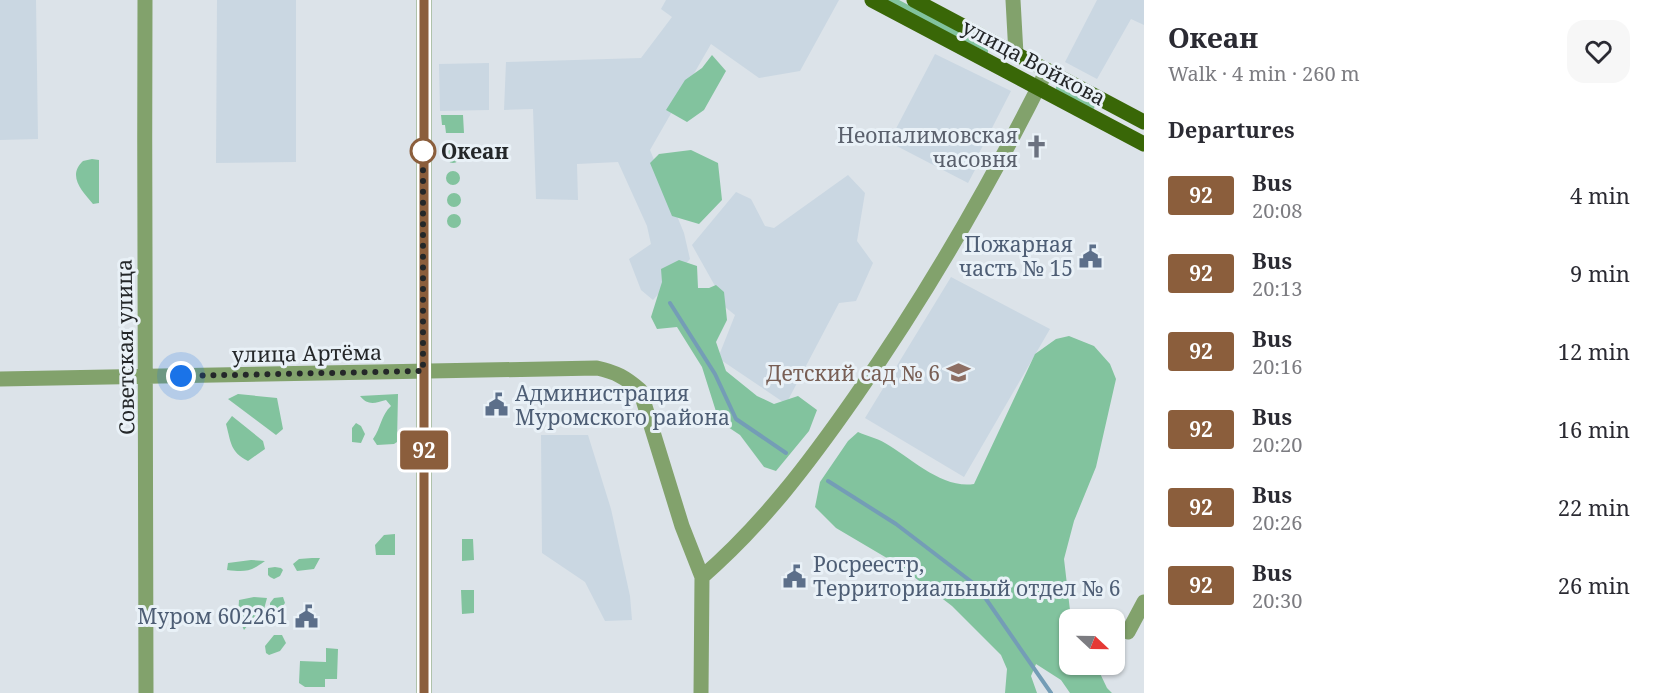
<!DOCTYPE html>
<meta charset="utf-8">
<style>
body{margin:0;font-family:"Noto Serif",serif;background:#f7f7f7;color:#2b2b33;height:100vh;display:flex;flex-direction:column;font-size:22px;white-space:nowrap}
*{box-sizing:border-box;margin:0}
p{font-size:20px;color:#7c7c81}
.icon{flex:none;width:33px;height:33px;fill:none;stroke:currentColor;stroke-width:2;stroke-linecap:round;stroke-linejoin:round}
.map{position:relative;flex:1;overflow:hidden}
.drawer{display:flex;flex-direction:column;background:#fff;width:510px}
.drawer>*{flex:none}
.badge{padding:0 12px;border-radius:4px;font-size:21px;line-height:39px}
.needle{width:39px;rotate:112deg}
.tools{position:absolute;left:1059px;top:609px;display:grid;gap:12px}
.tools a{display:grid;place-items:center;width:66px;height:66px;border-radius:12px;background:#fff;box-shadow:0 2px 4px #0004;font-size:30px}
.you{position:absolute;width:30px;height:30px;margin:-15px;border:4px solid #fff;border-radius:50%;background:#1a73e8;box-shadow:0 0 0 9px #1a73e833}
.map>.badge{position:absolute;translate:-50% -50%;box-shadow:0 0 0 3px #fff}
h2{padding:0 24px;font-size:22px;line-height:54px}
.round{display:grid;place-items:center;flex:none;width:63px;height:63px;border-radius:18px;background:#f7f7f7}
.overview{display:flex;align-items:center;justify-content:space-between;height:102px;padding:0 24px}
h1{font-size:28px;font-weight:700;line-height:45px}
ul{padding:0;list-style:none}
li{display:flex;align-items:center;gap:18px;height:78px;padding:0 24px}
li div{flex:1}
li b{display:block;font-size:22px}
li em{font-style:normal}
li .badge{min-width:66px;font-weight:700;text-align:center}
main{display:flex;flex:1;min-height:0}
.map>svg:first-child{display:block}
.built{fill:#cad7e2}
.green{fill:#82c39e}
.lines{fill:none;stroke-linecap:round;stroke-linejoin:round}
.stream{stroke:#749db6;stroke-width:4}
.minor{stroke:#82a26c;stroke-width:15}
.major{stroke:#396707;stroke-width:15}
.line-casing{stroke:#fff;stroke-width:14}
.line{stroke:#8b5e3c;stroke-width:9}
.walk{stroke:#242729;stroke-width:6;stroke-dasharray:0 10.8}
.stop-dot{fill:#fff;stroke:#8b5e3c;stroke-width:3}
.labels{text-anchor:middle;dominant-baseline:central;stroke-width:6;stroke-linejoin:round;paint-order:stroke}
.street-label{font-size:21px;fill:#242729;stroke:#e9f1f7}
.worship-label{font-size:21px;fill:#5b616d;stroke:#e9f1f7;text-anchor:end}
.stop-label{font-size:21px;font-weight:bold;fill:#242729;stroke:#e9f1f7;text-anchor:start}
.service-label{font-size:21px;fill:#4e5e75;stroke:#e9f1f7;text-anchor:end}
.education-label{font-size:21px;fill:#785e54;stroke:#e9f1f7;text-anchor:end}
</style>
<main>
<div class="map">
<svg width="1144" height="693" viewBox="0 0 1144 693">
<rect width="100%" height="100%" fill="#dce3e9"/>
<!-- built -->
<path class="built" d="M0,0H36L38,139L0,140Z
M217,0H296V162L216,163Z
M666,0H839L800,71L759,78L711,44L650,150L684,233L690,259L653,300L641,290L629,259L651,244L647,226L618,162L577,164L578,200L536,199L533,109L504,110L506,62L641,58L672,17L661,9Z
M1097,0H1144V25L1131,19L1097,79L1065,62Z
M935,54L1011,91L974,163L976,168L968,183L889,142Z
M489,63V110L440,111L439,64Z
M848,175L865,193L857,241L873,263L856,301L839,303L786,404L718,358L735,315L710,295L715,286L692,245L736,192L751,199L765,226L774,228Z
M951,277L1050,329L964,477L865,418Z
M541,435H588L611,509L630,596L632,620L605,621L585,582L542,553Z"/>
<!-- green -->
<path class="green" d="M885,0H899L988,47V53Z
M712,55L726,71L704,110L687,122L666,110L685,80L702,68Z
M1056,86L1095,104L1094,109L1056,91Z
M441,115H463L464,133H446L445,125H442Z
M446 156a7 7 0 1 1 14 0a7 7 0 1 1-14 0Z
M691,150L718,163L722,200L699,224L672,216L650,163L659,154Z
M92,159L99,160V203L93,204C82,191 67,176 83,161Z
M446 178a7 7 0 1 1 14 0a7 7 0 1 1-14 0Z
M447 200a7 7 0 1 1 14 0a7 7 0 1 1-14 0Z
M447 221a7 7 0 1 1 14 0a7 7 0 1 1-14 0Z
M679,260L697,266L698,288H709L716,285L724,292L727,320L716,342L726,371L757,396L774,404L798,396L817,410L809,431L776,471L764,467L740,435L719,421L702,367L677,327L657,329L651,317L662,282L661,269Z
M1069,336L1094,346L1110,364L1116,379L1096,467L1074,521L1064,559L1071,619L1070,664L1096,665L1107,688L1112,693H1070L1061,680L1036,664L1031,676L1037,693H1005L1007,669L1001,655L952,606L897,564L836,528L815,507L820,482L848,441L858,432C867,436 877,438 885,443C911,458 942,489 974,484L1035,354L1056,339Z
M238,394L277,398L283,429L276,435L228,399Z
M398,394L397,442L394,444L377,445L373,439C381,428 381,415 391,406L386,400C375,403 368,406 360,396Z
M232,416L263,441L265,449L248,461C230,452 231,442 226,424Z
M356,423L361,426L365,434L361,443L352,442V428Z
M395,534V555H376L375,545L384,535Z
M462,539H473L474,560L462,561Z
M312,558H320L314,569L297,571L293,564L299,559Z
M251,560L265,561C250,572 245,572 227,570L228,563Z
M275,567L281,568L283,570L280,576L274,579L270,577L268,575V568Z
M461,590H474V613L462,614Z
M254,597L267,598L263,613L255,616L244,630L238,617L239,600Z
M283,597L285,603L281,608L273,610L270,608V603L274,598Z
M274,635H282L286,643L280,651L269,655L266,653L265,646Z
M326,648L338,649L337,679H325V687H305L299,683L300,661L326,662Z"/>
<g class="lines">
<!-- stream -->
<path class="stream" d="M670,303L715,374L736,419L786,453
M828,481L896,524L977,586L1051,693"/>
<!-- minor -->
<path class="minor" d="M145,0C144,231 146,462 146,693
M1013,0L1016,54
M0,379L597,368C616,372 626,378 640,390L682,526L702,577L701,693
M702,577C763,524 809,463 855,397C927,294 991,183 1047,70
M1128,632L1144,602
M424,693V0"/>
<!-- major -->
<path class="major" d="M872,0L1144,144
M914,0L1144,122"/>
</g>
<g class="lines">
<defs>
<path id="line" d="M424,0V693"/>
</defs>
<!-- line casing -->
<use href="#line" class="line-casing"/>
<!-- line -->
<use href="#line" class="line"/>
<!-- walk -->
<path class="walk" d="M181,376L423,371V148V151"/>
</g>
<!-- icons -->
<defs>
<symbol id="church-bare" viewBox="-9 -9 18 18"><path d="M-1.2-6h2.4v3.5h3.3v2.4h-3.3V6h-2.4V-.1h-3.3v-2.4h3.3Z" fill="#6b7280" stroke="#e9f1f7" stroke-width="2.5" paint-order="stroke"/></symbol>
<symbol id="civic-bare" viewBox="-9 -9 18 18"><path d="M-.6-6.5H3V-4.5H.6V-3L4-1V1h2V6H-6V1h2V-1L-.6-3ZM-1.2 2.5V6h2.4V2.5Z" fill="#5c6f8a" stroke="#e9f1f7" stroke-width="2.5" paint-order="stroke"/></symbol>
<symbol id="school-bare" viewBox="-9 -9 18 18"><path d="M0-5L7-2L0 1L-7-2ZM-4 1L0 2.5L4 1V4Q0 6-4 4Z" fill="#8d6e63" stroke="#e9f1f7" stroke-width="2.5" paint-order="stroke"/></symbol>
</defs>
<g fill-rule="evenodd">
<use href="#church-bare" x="1020" y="130" width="33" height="33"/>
<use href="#civic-bare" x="1074" y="240" width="33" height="33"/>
<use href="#school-bare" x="942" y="356" width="33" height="33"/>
<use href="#civic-bare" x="480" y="388" width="33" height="33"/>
<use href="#civic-bare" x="778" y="560" width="33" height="33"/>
<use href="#civic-bare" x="290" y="600" width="33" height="33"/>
</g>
<!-- markers -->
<circle class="stop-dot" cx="423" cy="151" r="12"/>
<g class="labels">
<!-- street labels -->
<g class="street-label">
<text transform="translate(1034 62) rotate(28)">улица Войкова</text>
<text transform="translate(125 347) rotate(-91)">Советская улица</text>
<text transform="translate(307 353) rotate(-1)">улица Артёма</text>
</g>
<!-- worship labels -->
<g class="worship-label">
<text x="1018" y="135">Неопалимовская<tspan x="1018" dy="24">часовня</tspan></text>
</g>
<!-- stop labels -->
<g class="stop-label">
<text x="441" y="151">Океан</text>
</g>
<!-- service labels -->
<g class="service-label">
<text x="1073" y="244">Пожарная<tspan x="1073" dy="24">часть № 15</tspan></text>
<text x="515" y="393" text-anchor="start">Администрация<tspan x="515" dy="24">Муромского района</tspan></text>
<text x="813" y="564" text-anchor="start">Росреестр,<tspan x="813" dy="24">Территориальный отдел № 6</tspan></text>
<text x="288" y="616">Муром 602261</text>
</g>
<!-- education labels -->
<g class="education-label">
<text x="940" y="373">Детский сад № 6</text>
</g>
</g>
</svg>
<div class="tools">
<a><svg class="needle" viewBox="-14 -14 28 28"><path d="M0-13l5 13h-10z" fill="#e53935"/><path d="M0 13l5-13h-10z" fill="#7c7c81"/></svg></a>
</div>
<div class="you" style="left:181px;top:376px"></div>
<b class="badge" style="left:424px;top:450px;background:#8b5e3c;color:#fff">92</b>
</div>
<section class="drawer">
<div class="overview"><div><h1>Океан</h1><p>Walk · 4 min · 260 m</p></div><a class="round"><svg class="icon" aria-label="heart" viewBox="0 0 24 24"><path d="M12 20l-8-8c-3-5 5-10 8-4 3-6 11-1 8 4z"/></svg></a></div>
<h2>Departures</h2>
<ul>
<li><span class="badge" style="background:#8b5e3c;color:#fff">92</span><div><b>Bus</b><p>20:08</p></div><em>4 min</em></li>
<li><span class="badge" style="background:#8b5e3c;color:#fff">92</span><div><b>Bus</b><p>20:13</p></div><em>9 min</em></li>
<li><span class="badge" style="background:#8b5e3c;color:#fff">92</span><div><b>Bus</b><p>20:16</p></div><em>12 min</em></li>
<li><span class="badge" style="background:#8b5e3c;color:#fff">92</span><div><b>Bus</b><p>20:20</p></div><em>16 min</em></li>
<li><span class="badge" style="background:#8b5e3c;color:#fff">92</span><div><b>Bus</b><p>20:26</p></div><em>22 min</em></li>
<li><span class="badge" style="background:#8b5e3c;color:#fff">92</span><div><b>Bus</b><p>20:30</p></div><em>26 min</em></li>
</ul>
</section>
</main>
